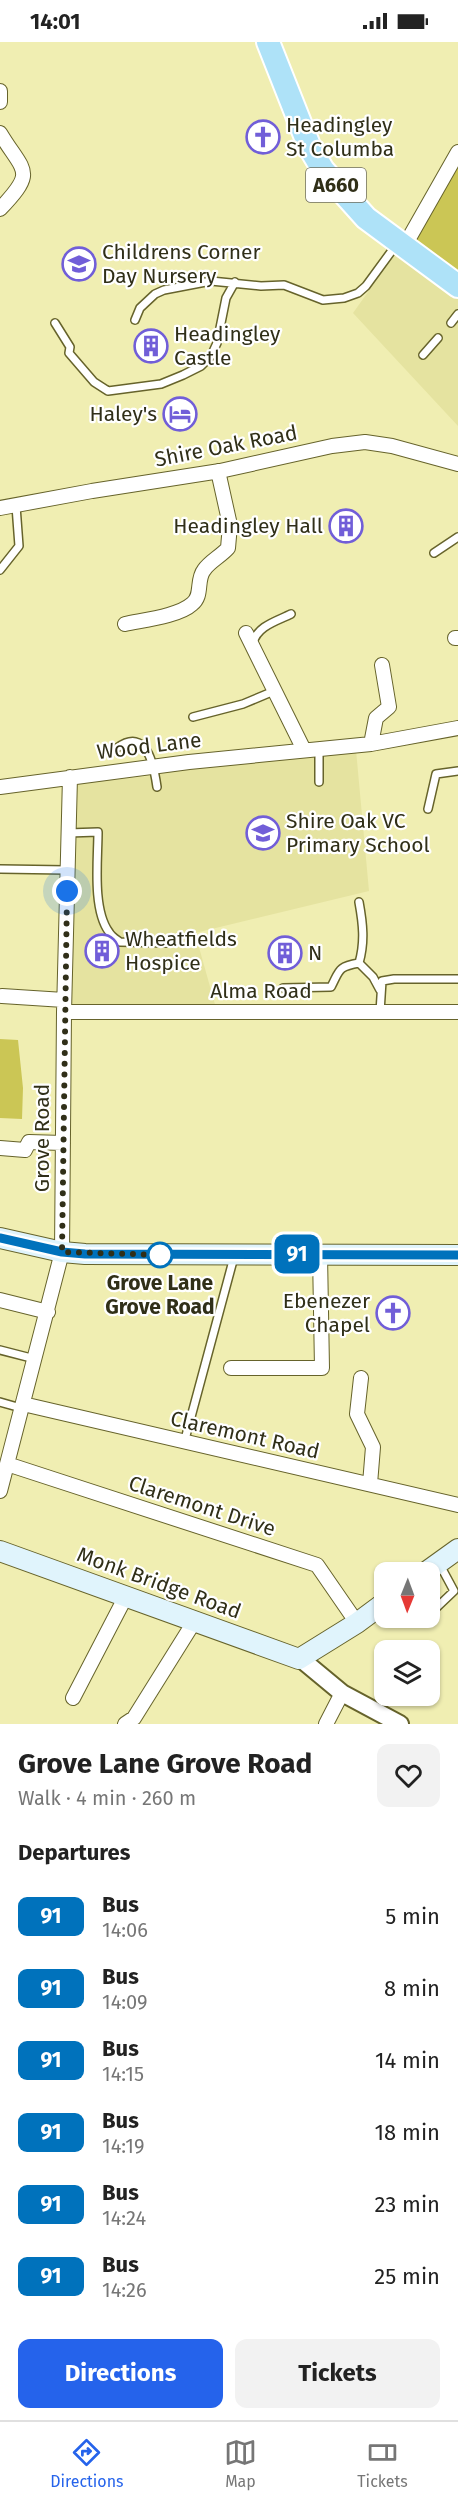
<!DOCTYPE html>
<meta charset="utf-8">
<style>
body{margin:0;font-family:"Fira Sans",sans-serif;background:#f2f2f2;color:#222;height:100vh;display:flex;flex-direction:column;font-size:22px;white-space:nowrap}
*{box-sizing:border-box;margin:0}
p{font-size:20px;color:#767676}
.icon{flex:none;width:33px;height:33px;fill:none;stroke:currentColor;stroke-width:2;stroke-linecap:round;stroke-linejoin:round}
.map{position:relative;height:1682px;overflow:hidden}
.details{display:flex;flex-direction:column;background:#fff;flex:1}
.details>*{flex:none}
.badge{padding:0 12px;border-radius:9px;font-size:21px;line-height:39px}
.needle{width:39px;rotate:181deg}
.tools{position:absolute;left:374px;top:1520px;display:grid;gap:12px}
.tools a{display:grid;place-items:center;width:66px;height:66px;border-radius:12px;background:#fff;box-shadow:0 2px 4px #0004;font-size:30px}
.you{position:absolute;width:30px;height:30px;margin:-15px;border:4px solid #fff;border-radius:50%;background:#1a73e8;box-shadow:0 0 0 9px #1a73e833}
.map>.badge{position:absolute;translate:-50% -50%;box-shadow:0 0 0 3px #fff}
h2{padding:0 18px;font-size:22px;line-height:54px}
.round{display:grid;place-items:center;flex:none;width:63px;height:63px;border-radius:12px;background:#f2f2f2}
.headline{display:flex;align-items:center;justify-content:space-between;height:102px;padding:0 18px}
h1{font-size:28px;font-weight:700;line-height:45px}
.button{display:flex;gap:12px;margin-top:auto;padding:12px 18px}
.button a{flex:1;height:69px;border-radius:12px;background:#2563eb;color:#fff;font-size:24px;font-weight:700;line-height:69px;text-align:center}
.button a+a{background:#f2f2f2;color:#222}
ul{padding:0;list-style:none}
li{display:flex;align-items:center;gap:18px;height:72px;padding:0 18px}
li div{flex:1}
li b{display:block;font-size:22px}
li em{font-style:normal}
li .badge{min-width:66px;font-weight:700;text-align:center}
.status{display:flex;justify-content:space-between;align-items:center;height:42px;padding:0 30px;background:#fff;direction:ltr}
.status svg{height:16px;fill:currentColor}
.menu{display:flex;justify-content:space-around;align-items:center;height:84px;border-top:2px solid #e0e0e0;background:#fff;font-size:16px;color:#767676}
.menu a{display:grid;justify-items:center;gap:3px}
.menu .current{color:#2563eb}
.map>svg:first-child{display:block}
.built{fill:#e5e3a0}
.green{fill:#cbc655}
.lines{fill:none;stroke-linecap:round;stroke-linejoin:round}
.service-casing{stroke:#66632b;stroke-width:10}
.minor-casing{stroke:#66632b;stroke-width:16}
.tertiary-casing{stroke:#66632b;stroke-width:20}
.secondary-casing{stroke:#66632b;stroke-width:22}
.trunk-casing{stroke:#fff;stroke-width:26}
.service{stroke:#fff;stroke-width:7}
.minor{stroke:#fff;stroke-width:14}
.tertiary{stroke:#fff;stroke-width:16}
.secondary{stroke:#e0f4fc;stroke-width:20}
.trunk{stroke:#aee2f8;stroke-width:22}
.line-casing{stroke:#fff;stroke-width:14}
.line{stroke:#0072bc;stroke-width:9}
.walk{stroke:#302f18;stroke-width:6;stroke-dasharray:0 10.8}
.stop-dot{fill:#fff;stroke:#0072bc;stroke-width:3}
.labels{text-anchor:middle;dominant-baseline:central;stroke-width:4.5;stroke-linejoin:round;paint-order:stroke}
.shield{fill:#fff;stroke:#6e6d5d;stroke-width:1.5}
.shield-label{font-size:20px;font-weight:bold;fill:#302f18}
.poi-label{font-size:21px;fill:#302f18;stroke:#fff;text-anchor:start}
.street-label{font-size:21px;fill:#302f18;stroke:#fff}
.stop-label{font-size:21px;font-weight:bold;fill:#302f18;stroke:#fff}
</style>
<div class="status"><b>14:01</b><svg viewBox="0 0 49 12"><path d="M0 12V9h3v3zM5 12V6h3v6zM10 12V3h3v9zM15 12V0h3v12zM26 1h20v11H26zM47 4h2v5h-2z"/></svg></div>
<div class="map">
<svg width="458" height="1682" viewBox="0 0 458 1682">
<rect width="100%" height="100%" fill="#f0eeb2"/>
<!-- built -->
<path class="built" d="M395,212L458,256V384L353,271Z
M356,708L369,849L195,891L216,966L70,964L75,742L150,734L191,725Z"/>
<!-- green -->
<path class="green" d="M458,112V231L410,196Z
M0,997L18,998L23,1046L22,1077L0,1076Z"/>
<g class="lines">
<defs>
<path id="service" d="M135,278L140,266L155,252L164,248L211,239L261,244L284,243L323,258L344,256L358,251L366,244L396,203
M55,281L70,305L69,311L94,340L108,349L161,342L183,333L201,324L211,314L217,301L226,256L235,240
M451,281L458,272
M423,313L438,296
M434,511L458,495
M0,528L19,504L16,464
M253,601C257,584 277,579 291,572
M193,675L243,662L274,649
M117,706C147,684 154,724 157,745
M319,706V740
M428,767L436,732L458,729
M68,791L98,790C98,817 92,867 109,890C111,894 116,897 120,900L168,901
M0,827L67,828
M359,860C363,882 365,900 359,921L373,935L380,948
M283,946L331,945C340,928 337,925 359,921
M380,970L382,939L394,937H458
M0,1308L35,1317
M0,1360L21,1366
M184,1401L234,1215
M433,1569L454,1549L440,1523"/>
<path id="minor" d="M0,49V60
M0,91C24,131 37,128 0,167
M404,205L458,110
M0,466L92,449L220,429L332,404L365,400L392,404L458,422
M125,582C143,578 179,574 192,562C203,554 196,538 204,528C209,520 221,514 228,506L230,483L218,429
M246,591L304,708
M455,596H458
M371,702L376,676L389,665L382,623
M0,745L189,720L371,702L458,686
M2,954L64,958
M64,970H458
M0,1106L25,1108L29,1100L63,1101
M0,1258L48,1270
M231,1326H322L320,1212
M361,1336L357,1372L373,1405L370,1442
M23,1362L458,1463
M7,1422L317,1523L357,1581
M0,1449L62,1210L64,970L70,735
M73,1656L126,1554
M125,1682L134,1676L194,1580
M326,1682L342,1651"/>
<path id="tertiary" d="M301,1617L342,1651L400,1682"/>
<path id="secondary" d="M0,1196L62,1210L85,1212L458,1213
M0,1509L299,1617L357,1581L384,1561
M426,1530L458,1507"/>
<path id="trunk" d="M268,0L310,106L323,128L366,176L458,244"/>
</defs>
<!-- service casing -->
<use href="#service" class="service-casing"/>
<!-- minor casing -->
<use href="#minor" class="minor-casing"/>
<!-- tertiary casing -->
<use href="#tertiary" class="tertiary-casing"/>
<!-- secondary casing -->
<use href="#secondary" class="secondary-casing"/>
<!-- trunk casing -->
<use href="#trunk" class="trunk-casing"/>
<!-- service -->
<use href="#service" class="service"/>
<!-- minor -->
<use href="#minor" class="minor"/>
<!-- tertiary -->
<use href="#tertiary" class="tertiary"/>
<!-- secondary -->
<use href="#secondary" class="secondary"/>
<!-- trunk -->
<use href="#trunk" class="trunk"/>
</g>
<g class="lines">
<defs>
<path id="line" d="M0,1196L62,1210L85,1212L458,1213"/>
</defs>
<!-- line casing -->
<use href="#line" class="line-casing"/>
<!-- line -->
<use href="#line" class="line"/>
<!-- walk -->
<path class="walk" d="M67,849L62,1210L163,1213H160"/>
</g>
<!-- icons -->
<defs>
<symbol id="church-ring" viewBox="-11 -11 22 22"><circle r="9.5" fill="#fff" stroke="#715ed8" stroke-width="1.5"/><path d="M-1.2-6h2.4v3.5h3.3v2.4h-3.3V6h-2.4V-.1h-3.3v-2.4h3.3Z" fill="#715ed8"/></symbol>
<symbol id="school-ring" viewBox="-11 -11 22 22"><circle r="9.5" fill="#fff" stroke="#715ed8" stroke-width="1.5"/><path d="M0-5L7-2L0 1L-7-2ZM-4 1L0 2.5L4 1V4Q0 6-4 4Z" fill="#715ed8"/></symbol>
<symbol id="building-ring" viewBox="-11 -11 22 22"><circle r="9.5" fill="#fff" stroke="#715ed8" stroke-width="1.5"/><path d="M-4-6H4V6H1V3H-1V6H-4ZM-2.5-4.3h1.7v1.8h-1.7ZM.8-4.3h1.7v1.8H.8ZM-2.5-1h1.7V.8h-1.7ZM.8-1h1.7V.8H.8Z" fill="#715ed8"/></symbol>
<symbol id="hotel-ring" viewBox="-11 -11 22 22"><circle r="9.5" fill="#fff" stroke="#715ed8" stroke-width="1.5"/><path d="M-6-4.5h1.5V1H6V5H4.5V3h-9V5H-6ZM-4 0a1.8 1.8 0 1 1 3.6 0ZM.5 0V-2.5h3Q6-2.5 6 0Z" fill="#715ed8"/></symbol>
</defs>
<g fill-rule="evenodd">
<use href="#church-ring" x="244" y="76" width="38" height="38"/>
<use href="#school-ring" x="60" y="203" width="38" height="38"/>
<use href="#building-ring" x="132" y="285" width="38" height="38"/>
<use href="#hotel-ring" x="161" y="353" width="38" height="38"/>
<use href="#building-ring" x="327" y="465" width="38" height="38"/>
<use href="#school-ring" x="244" y="772" width="38" height="38"/>
<use href="#building-ring" x="83" y="890" width="38" height="38"/>
<use href="#building-ring" x="266" y="892" width="38" height="38"/>
<use href="#church-ring" x="374" y="1252" width="38" height="38"/>
</g>
<!-- markers -->
<circle class="stop-dot" cx="160" cy="1213" r="12"/>
<g class="labels">
<!-- shield labels -->
<rect class="shield" x="306" y="126" width="60" height="34" rx="4.5"/>
<g class="shield-label">
<text x="336" y="143">A660</text>
</g>
<!-- poi labels -->
<g class="poi-label">
<text x="286" y="83">Headingley<tspan x="286" dy="24">St Columba</tspan></text>
<text x="102" y="210">Childrens Corner<tspan x="102" dy="24">Day Nursery</tspan></text>
<text x="174" y="292">Headingley<tspan x="174" dy="24">Castle</tspan></text>
<text x="157" y="372" text-anchor="end">Haley's</text>
<text x="323" y="484" text-anchor="end">Headingley Hall</text>
<text x="286" y="779">Shire Oak VC<tspan x="286" dy="24">Primary School</tspan></text>
<text x="125" y="897">Wheatfields<tspan x="125" dy="24">Hospice</tspan></text>
<text x="308" y="911">N</text>
<text x="370" y="1259" text-anchor="end">Ebenezer<tspan x="370" dy="24">Chapel</tspan></text>
</g>
<!-- street labels -->
<g class="street-label">
<text transform="translate(226 404) rotate(-11)">Shire Oak Road</text>
<text transform="translate(149 704) rotate(-7)">Wood Lane</text>
<text x="261" y="949">Alma Road</text>
<text transform="translate(42 1096) rotate(-90)">Grove Road</text>
<text transform="translate(245 1393) rotate(13)">Claremont Road</text>
<text transform="translate(202 1464) rotate(18)">Claremont Drive</text>
<text transform="translate(159 1541) rotate(20)">Monk Bridge Road</text>
</g>
<!-- stop labels -->
<g class="stop-label">
<text x="160" y="1241">Grove Lane<tspan x="160" dy="24">Grove Road</tspan></text>
</g>
</g>
</svg>
<div class="tools">
<a><svg class="needle" viewBox="-14 -14 28 28"><path d="M0-13l5 13h-10z" fill="#e53935"/><path d="M0 13l5-13h-10z" fill="#767676"/></svg></a>
<a><svg class="icon" aria-label="layers" viewBox="0 0 24 24"><path d="M12 4l9 5-9 5-9-5zM3 14l9 5 9-5"/></svg></a>
</div>
<div class="you" style="left:67px;top:849px"></div>
<b class="badge" style="left:297px;top:1212px;background:#0072bc;color:#fff">91</b>
</div>
<section class="details">
<div class="headline"><div><h1>Grove Lane Grove Road</h1><p>Walk · 4 min · 260 m</p></div><a class="round"><svg class="icon" aria-label="heart" viewBox="0 0 24 24"><path d="M12 20l-8-8c-3-5 5-10 8-4 3-6 11-1 8 4z"/></svg></a></div>
<h2>Departures</h2>
<ul>
<li><span class="badge" style="background:#0072bc;color:#fff">91</span><div><b>Bus</b><p>14:06</p></div><em>5 min</em></li>
<li><span class="badge" style="background:#0072bc;color:#fff">91</span><div><b>Bus</b><p>14:09</p></div><em>8 min</em></li>
<li><span class="badge" style="background:#0072bc;color:#fff">91</span><div><b>Bus</b><p>14:15</p></div><em>14 min</em></li>
<li><span class="badge" style="background:#0072bc;color:#fff">91</span><div><b>Bus</b><p>14:19</p></div><em>18 min</em></li>
<li><span class="badge" style="background:#0072bc;color:#fff">91</span><div><b>Bus</b><p>14:24</p></div><em>23 min</em></li>
<li><span class="badge" style="background:#0072bc;color:#fff">91</span><div><b>Bus</b><p>14:26</p></div><em>25 min</em></li>
</ul>
<div class="button"><a>Directions</a><a>Tickets</a></div>
</section>
<nav class="menu">
<a class="current"><svg class="icon" aria-label="directions" viewBox="0 0 24 24"><path d="M12 3l9 9-9 9-9-9zM9 14v-3h6M13 9l2 2-2 2"/></svg>Directions</a>
<a><svg class="icon" aria-label="map" viewBox="0 0 24 24"><path d="M3 6l6-2 6 2 6-2v14l-6 2-6-2-6 2zM9 4v14M15 6v14"/></svg>Map</a>
<a><svg class="icon" aria-label="tickets" viewBox="0 0 24 24"><path d="M3 7h18v10H3zM15 7v10"/></svg>Tickets</a>
</nav>
